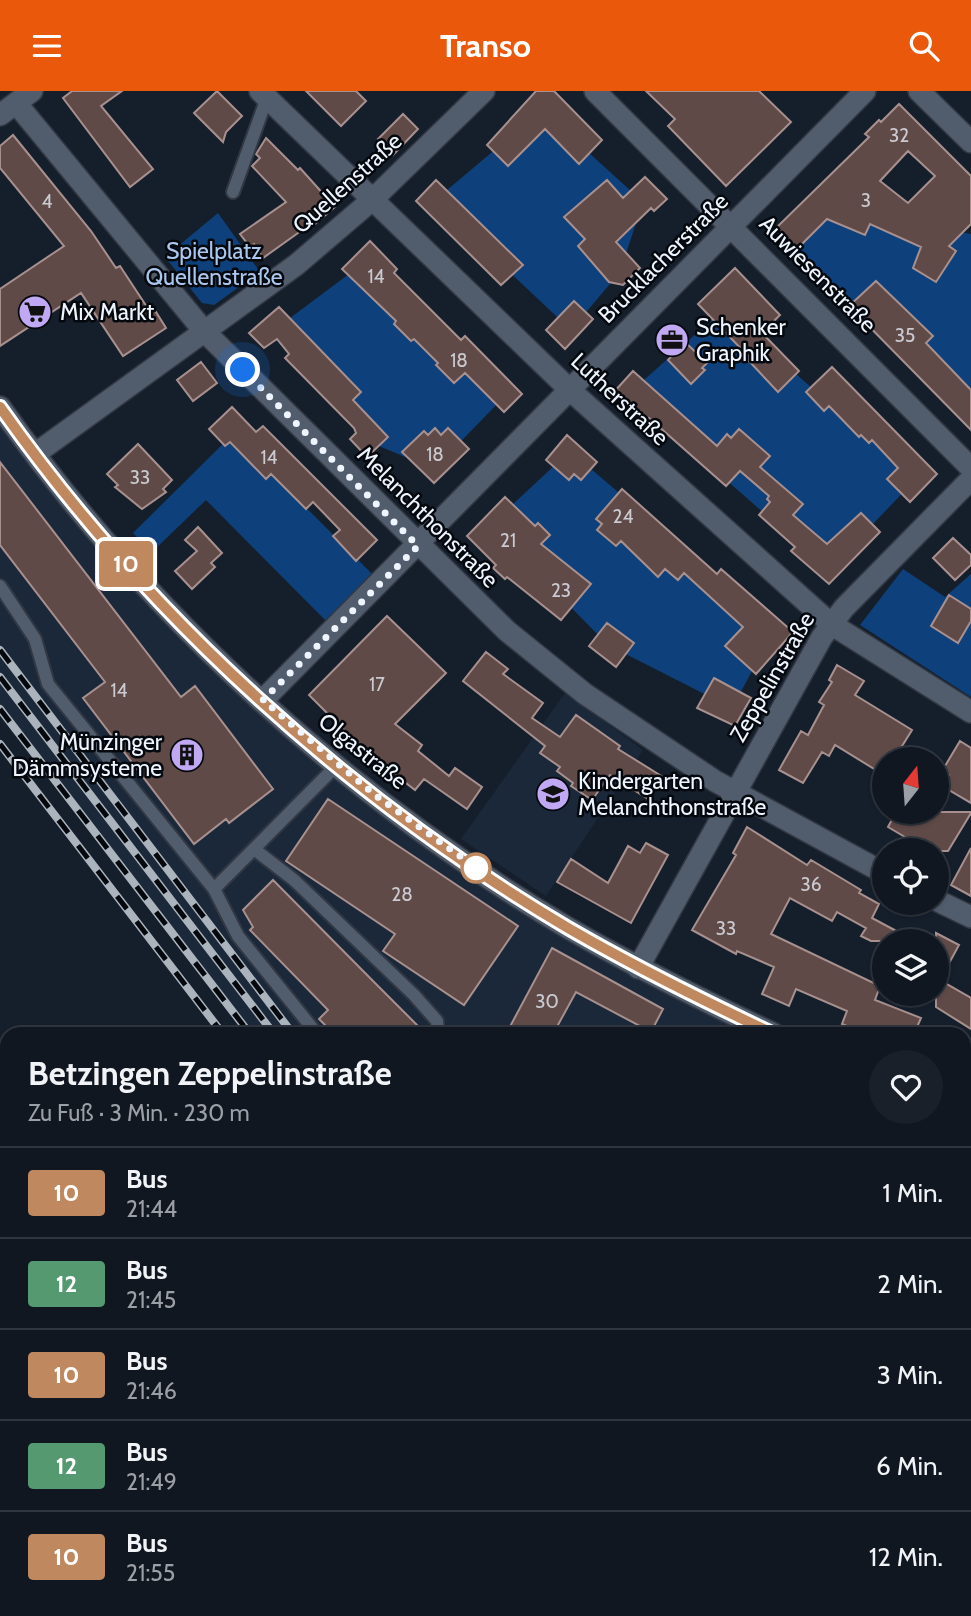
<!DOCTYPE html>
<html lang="de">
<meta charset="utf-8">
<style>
body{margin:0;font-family:Cabin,sans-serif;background:#19202a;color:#f1f3f6;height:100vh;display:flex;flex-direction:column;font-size:26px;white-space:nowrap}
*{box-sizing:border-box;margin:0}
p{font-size:23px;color:#9c9fa5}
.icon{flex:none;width:38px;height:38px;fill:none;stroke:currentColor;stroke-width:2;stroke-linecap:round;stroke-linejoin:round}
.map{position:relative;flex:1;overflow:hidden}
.drawer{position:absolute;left:0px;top:936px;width:971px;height:590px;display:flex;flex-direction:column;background:#101721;border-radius:21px 21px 0 0;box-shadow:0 2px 5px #0004,0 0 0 2px #30363f}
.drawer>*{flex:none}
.badge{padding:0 14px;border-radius:5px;font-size:24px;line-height:46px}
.needle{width:46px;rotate:17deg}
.controls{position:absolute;left:872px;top:656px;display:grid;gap:14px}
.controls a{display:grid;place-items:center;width:77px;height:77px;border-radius:50%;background:#101721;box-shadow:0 2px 5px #0004,0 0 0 2px #30363f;font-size:35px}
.you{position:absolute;width:35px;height:35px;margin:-18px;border:5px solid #fff;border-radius:50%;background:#1a73e8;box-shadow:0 0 0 10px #1a73e833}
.map>.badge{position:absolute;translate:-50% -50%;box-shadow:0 0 0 4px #fff}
.round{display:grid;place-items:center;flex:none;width:74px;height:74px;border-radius:37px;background:#19202a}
.head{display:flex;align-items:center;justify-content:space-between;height:119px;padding:0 28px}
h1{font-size:33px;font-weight:700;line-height:52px}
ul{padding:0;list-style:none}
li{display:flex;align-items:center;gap:21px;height:91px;padding:0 28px;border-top:2px solid #30363f}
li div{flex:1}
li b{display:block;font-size:26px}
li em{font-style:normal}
li .badge{min-width:77px;font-weight:700;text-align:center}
header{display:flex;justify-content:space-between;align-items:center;height:91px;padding:0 28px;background:#ea580c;color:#fff;font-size:32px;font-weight:700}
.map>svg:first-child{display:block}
.built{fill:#1a283a}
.green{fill:#0e417b}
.building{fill:#5f4a48;stroke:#a8908f;stroke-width:2;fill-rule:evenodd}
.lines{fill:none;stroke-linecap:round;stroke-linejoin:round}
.lane-casing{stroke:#323843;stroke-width:16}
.street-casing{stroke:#323843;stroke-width:24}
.highway-casing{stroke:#323843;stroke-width:24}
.lane{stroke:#515c6c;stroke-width:12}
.street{stroke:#515c6c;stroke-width:21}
.highway{stroke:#e89fb2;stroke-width:21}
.rail-casing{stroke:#abb3bd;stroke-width:8}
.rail{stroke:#05090e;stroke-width:5;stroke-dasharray:16;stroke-linecap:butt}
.line-casing{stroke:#fff;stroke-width:16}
.line{stroke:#bf885f;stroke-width:10}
.walk{stroke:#eef5fe;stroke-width:7;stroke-dasharray:0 12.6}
.stop-dot{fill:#fff;stroke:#bf885f;stroke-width:3.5}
.labels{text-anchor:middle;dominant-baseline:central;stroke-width:5;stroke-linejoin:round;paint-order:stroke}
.number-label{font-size:19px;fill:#cacad0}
.street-label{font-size:23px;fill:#eef5fe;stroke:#05090e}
.park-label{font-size:23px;fill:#aac8ee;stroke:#05090e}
.poi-label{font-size:23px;fill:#eef5fe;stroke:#05090e;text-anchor:start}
</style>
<header><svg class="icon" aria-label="menu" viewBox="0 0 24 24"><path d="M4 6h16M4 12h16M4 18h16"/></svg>Transo<svg class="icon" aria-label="search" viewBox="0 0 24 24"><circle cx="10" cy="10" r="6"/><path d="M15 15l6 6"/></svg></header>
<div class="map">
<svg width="971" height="1525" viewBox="0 0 971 1525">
<rect width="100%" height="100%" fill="#151f2c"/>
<!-- built -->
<path class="built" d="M0,316L263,609L513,802L774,943H250L0,618Z
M565,602L643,659L546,805L461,748Z
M964,1022L971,1024V1402L964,1397Z"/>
<!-- green -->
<path class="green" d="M542,19L643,111L620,181L571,239L434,110Z
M218,122L260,181L214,214L202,212L165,166Z
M811,122L900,130L971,143V324L849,215L795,160Z
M365,171L503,307L434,378L367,350L270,242Z
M723,219L916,388L829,479L628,303Z
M233,343L381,492L334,538L206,409L152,461L133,442Z
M570,360L776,536L732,617L608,554L555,500L482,442Z
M903,478L945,506L971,483V606L860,534Z
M0,1261L7,1262V1519H683L693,1525H0Z"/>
<!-- building -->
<path class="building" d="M72,0H122L101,15L153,78L130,96L63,7Z
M217,0L242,25L226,41L223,51L194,22Z
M306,0H356L366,10L341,35Z
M536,0H554L602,49L579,73L545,38L508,75L487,54Z
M646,0H759L791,31L726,95L668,35L675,28Z
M899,13L971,85V133L949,155L956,160L936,191L913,177L921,156L870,133L865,144L827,128L795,160L774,139L869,46L865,43L879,29L881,31ZM908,60L935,85L908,112L880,90Z
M403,23L418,38L393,64L378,48Z
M13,44L91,140L116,177L120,175L147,216L151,213L166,237L123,265L81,202L0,255V198L64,155L0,77V55Z
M266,47L298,79L300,77L335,116L314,134L312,132L263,167L254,153L250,156L240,143L286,111L252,75L260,67L256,63Z
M645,86L667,108L654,120L651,117L616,151L640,177L623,194L609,191L578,155L585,148L564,126L607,89L623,107Z
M436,89L523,174L501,194L416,110Z
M370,150L397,178L394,182L461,249L465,245L522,303L504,321L465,282L454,292L436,274L438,272L414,248L411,250L394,233L396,230L342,178Z
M735,177L780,224L762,242L799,280L778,301L748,269L750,267L698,213Z
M876,190L933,245L926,252L971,299V339L849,215Z
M574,210L593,228L565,258L546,239Z
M279,216L361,301L353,309L388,346L367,366L350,348L356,342L354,337L285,267L289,263L277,248L264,257L249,242Z
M685,251L707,272L702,277L705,279L691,293L668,269Z
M201,271L217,292L193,310L177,289Z
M832,276L937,383L910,411L887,388L898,377L872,349L869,352L861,344L859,346L829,315L824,320L806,301Z
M633,280L717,355L727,343L731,347L739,338L770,365L760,376L803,413L793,424L827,453L861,422L880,441L829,493L791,460L795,456L759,424L770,411L767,408L769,405L740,380L726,395L649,327L646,331L613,302Z
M232,316L256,341L263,335L377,449L356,470L333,445L340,439L313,411L306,418L271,383L266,388L230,351L225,355L209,338Z
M435,337L441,344L448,337L469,358L434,392L402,361L424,340L428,344Z
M567,344L597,371L581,389L574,383L569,389L546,369Z
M138,353L172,389L163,398L166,401L142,418L115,396L118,394L107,383Z
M0,371L181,606L195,595L273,698L229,732L226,728L194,753L83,607L105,591L0,454Z
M622,398L717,483L721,478L793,541L756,583L725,555L743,536L684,482L678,489L665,478L658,486L621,450L616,455L597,439L602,433L596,428Z
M505,406L535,435L538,432L550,444L541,453L591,493L561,529L507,486L505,488L493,477L496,474L467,445Z
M198,436L222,462L211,472L215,476L192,498L175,480L197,460L185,449Z
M953,447L971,464V474L955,489L933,467Z
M949,504L971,518V530L958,552L931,535Z
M387,525L446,582L395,633L422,654L418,660L449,685L455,677L482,696L467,718L424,688L415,699L365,660L309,604Z
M607,532L634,552L616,576L589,555Z
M486,561L508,578L503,583L543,612L532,627L560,646L576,624L620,655L618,658L663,686L648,708L610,684L592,709L571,695L573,692L557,680L560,676L540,662L545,655L463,590Z
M837,574L864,590L855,604L912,639L894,668H884V684L835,654L829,665L822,661L803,692L779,679L801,640L808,644L824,614L819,611L832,591L829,589Z
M714,587L751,607L735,635L697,617Z
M960,650L971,657V712L942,695L949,684L942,680Z
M328,708L518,835L464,914L383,860L395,843L286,770Z
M896,721H971V722L948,760H904L910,749L888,736Z
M747,736L807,774L811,769L861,799L859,802L879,813L872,827L915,850H871L861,845L866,837L837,821L832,830L790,807L771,843L880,895L875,909L921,927L914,943H867L842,933L847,920L796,898L789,915L762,903L774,876L737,860L736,863L692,839L736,764L733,762Z
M646,752L668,764L631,832L557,791L571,768L608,792L628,755L640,762Z
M971,757V805L951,794Z
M273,789L374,891L426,943H334L319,928L328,919L250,839L253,836L243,819Z
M936,842L959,854L940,889L971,907V938L936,916Z
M552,857L663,918L651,941L576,901L553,943H506Z"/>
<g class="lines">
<defs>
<path id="lane" d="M233,101L268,4
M0,495L35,548L48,593L214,798L337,674
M254,758L294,789L414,904L437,930L438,943
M214,798L238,845L317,943"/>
<path id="street" d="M260,0L570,299L831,533L971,621
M595,0L971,377
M919,0L971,51
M16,12L204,240L507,540L585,603L715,690L884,782
M0,24L32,0
M0,316C148,525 348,707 568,837C635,876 704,910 774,943
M35,363L296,174L372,109L484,0
M263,609L865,0
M936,809L971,826
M638,877L822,546L844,517L971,388
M964,1019L971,1003"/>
<path id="highway" d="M0,1215L7,1216
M0,1247L7,1248
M706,1519L715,1525
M764,1519L773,1525"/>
</defs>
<!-- lane casing -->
<use href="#lane" class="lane-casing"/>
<!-- street casing -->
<use href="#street" class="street-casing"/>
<!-- highway casing -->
<use href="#highway" class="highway-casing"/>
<!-- lane -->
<use href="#lane" class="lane"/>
<!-- street -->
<use href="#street" class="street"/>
<!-- highway -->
<use href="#highway" class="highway"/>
<defs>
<path id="rail" d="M0,559L293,943
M0,586L274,943
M0,618L250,943
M0,653L223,943
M964,1363L971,1367
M849,1519L857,1525
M872,1519L881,1525"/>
</defs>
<!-- rail casing -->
<use href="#rail" class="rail-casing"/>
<!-- rail -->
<use href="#rail" class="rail"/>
</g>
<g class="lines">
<defs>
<path id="line" d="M0,316C147,525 348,707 568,837C635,876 704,910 774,943"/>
</defs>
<!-- line casing -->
<use href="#line" class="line-casing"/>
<!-- line -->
<use href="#line" class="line"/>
<!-- walk -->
<path class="walk" d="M243,279L418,455L263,609L375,704L482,781L476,777"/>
</g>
<!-- icons -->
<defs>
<symbol id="supermarket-disc" viewBox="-11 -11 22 22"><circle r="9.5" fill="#c1a8f3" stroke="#05090e"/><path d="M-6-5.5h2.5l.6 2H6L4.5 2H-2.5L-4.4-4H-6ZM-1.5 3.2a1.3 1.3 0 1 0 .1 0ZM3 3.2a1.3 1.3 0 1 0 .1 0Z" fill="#111"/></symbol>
<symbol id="office-disc" viewBox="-11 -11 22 22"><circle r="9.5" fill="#c1a8f3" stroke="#05090e"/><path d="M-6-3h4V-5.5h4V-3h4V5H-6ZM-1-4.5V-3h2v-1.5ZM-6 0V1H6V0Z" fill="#111"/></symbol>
<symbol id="building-disc" viewBox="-11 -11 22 22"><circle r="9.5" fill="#c1a8f3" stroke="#05090e"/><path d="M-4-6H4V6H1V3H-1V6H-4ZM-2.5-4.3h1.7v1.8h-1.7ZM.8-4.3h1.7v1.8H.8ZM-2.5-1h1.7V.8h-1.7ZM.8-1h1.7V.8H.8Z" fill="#111"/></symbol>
<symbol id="school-disc" viewBox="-11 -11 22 22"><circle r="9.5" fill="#c1a8f3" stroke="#05090e"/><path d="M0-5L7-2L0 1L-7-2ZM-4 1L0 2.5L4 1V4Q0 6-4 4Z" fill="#111"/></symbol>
</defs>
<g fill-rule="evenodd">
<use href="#supermarket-disc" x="16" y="202" width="38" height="38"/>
<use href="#office-disc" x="653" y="230" width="38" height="38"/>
<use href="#building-disc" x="168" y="645" width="38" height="38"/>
<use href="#school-disc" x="534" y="684" width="38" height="38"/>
</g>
<!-- markers -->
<circle class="stop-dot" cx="476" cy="777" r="14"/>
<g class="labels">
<!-- number labels -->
<g class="number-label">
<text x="899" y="44">32</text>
<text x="866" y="109">3</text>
<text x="47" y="110">4</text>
<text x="376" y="185">14</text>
<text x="905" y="244">35</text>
<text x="459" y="269">18</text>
<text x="435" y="363">18</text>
<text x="269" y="366">14</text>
<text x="140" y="386">33</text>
<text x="623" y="425">24</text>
<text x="508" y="449">21</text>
<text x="561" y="499">23</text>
<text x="377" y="593">17</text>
<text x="119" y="599">14</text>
<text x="811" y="793">36</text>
<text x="402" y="803">28</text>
<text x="726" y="837">33</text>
<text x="547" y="910">30</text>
</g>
<!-- street labels -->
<g class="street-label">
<text transform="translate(347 92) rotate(-42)">Quellenstraße</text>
<text transform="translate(663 167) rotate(-45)">Brucklacherstraße</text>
<text transform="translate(818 183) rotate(45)">Auwiesenstraße</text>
<text transform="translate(620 308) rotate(43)">Lutherstraße</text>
<text transform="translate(428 426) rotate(45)">Melanchthonstraße</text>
<text transform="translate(772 586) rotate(-60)">Zeppelinstraße</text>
<text transform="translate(363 660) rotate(39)">Olgastraße</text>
</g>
<!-- park labels -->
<g class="park-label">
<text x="214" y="160">Spielplatz<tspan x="214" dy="26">Quellenstraße</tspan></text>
</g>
<!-- poi labels -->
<g class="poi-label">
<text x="60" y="221">Mix Markt</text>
<text x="696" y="236">Schenker<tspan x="696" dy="26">Graphik</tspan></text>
<text x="162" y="651" text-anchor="end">Münzinger<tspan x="162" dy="26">Dämmsysteme</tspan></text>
<text x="578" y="690">Kindergarten<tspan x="578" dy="26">Melanchthonstraße</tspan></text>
</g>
</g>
</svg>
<div class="controls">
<a><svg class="needle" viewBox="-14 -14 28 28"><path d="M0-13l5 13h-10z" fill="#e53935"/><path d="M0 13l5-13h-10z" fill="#9c9fa5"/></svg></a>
<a><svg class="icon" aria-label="locate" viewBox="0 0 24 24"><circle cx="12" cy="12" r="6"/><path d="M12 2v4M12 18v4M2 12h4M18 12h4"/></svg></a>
<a><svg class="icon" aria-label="layers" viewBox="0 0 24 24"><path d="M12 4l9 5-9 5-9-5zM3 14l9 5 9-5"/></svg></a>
</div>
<div class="you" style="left:243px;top:279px"></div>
<b class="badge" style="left:126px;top:473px;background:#bf885f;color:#fff">10</b>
<section class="drawer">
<div class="head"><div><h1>Betzingen Zeppelinstraße</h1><p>Zu Fuß · 3 Min. · 230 m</p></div><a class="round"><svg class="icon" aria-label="heart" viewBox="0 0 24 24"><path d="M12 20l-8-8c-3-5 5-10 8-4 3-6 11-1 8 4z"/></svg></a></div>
<ul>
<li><span class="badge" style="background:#bf885f;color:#fff">10</span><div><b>Bus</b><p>21:44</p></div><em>1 Min.</em></li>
<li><span class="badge" style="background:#54996f;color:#fff">12</span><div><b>Bus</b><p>21:45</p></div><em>2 Min.</em></li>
<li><span class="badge" style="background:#bf885f;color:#fff">10</span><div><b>Bus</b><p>21:46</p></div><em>3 Min.</em></li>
<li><span class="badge" style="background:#54996f;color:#fff">12</span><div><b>Bus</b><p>21:49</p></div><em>6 Min.</em></li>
<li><span class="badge" style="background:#bf885f;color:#fff">10</span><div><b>Bus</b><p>21:55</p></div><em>12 Min.</em></li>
</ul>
</section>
</div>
